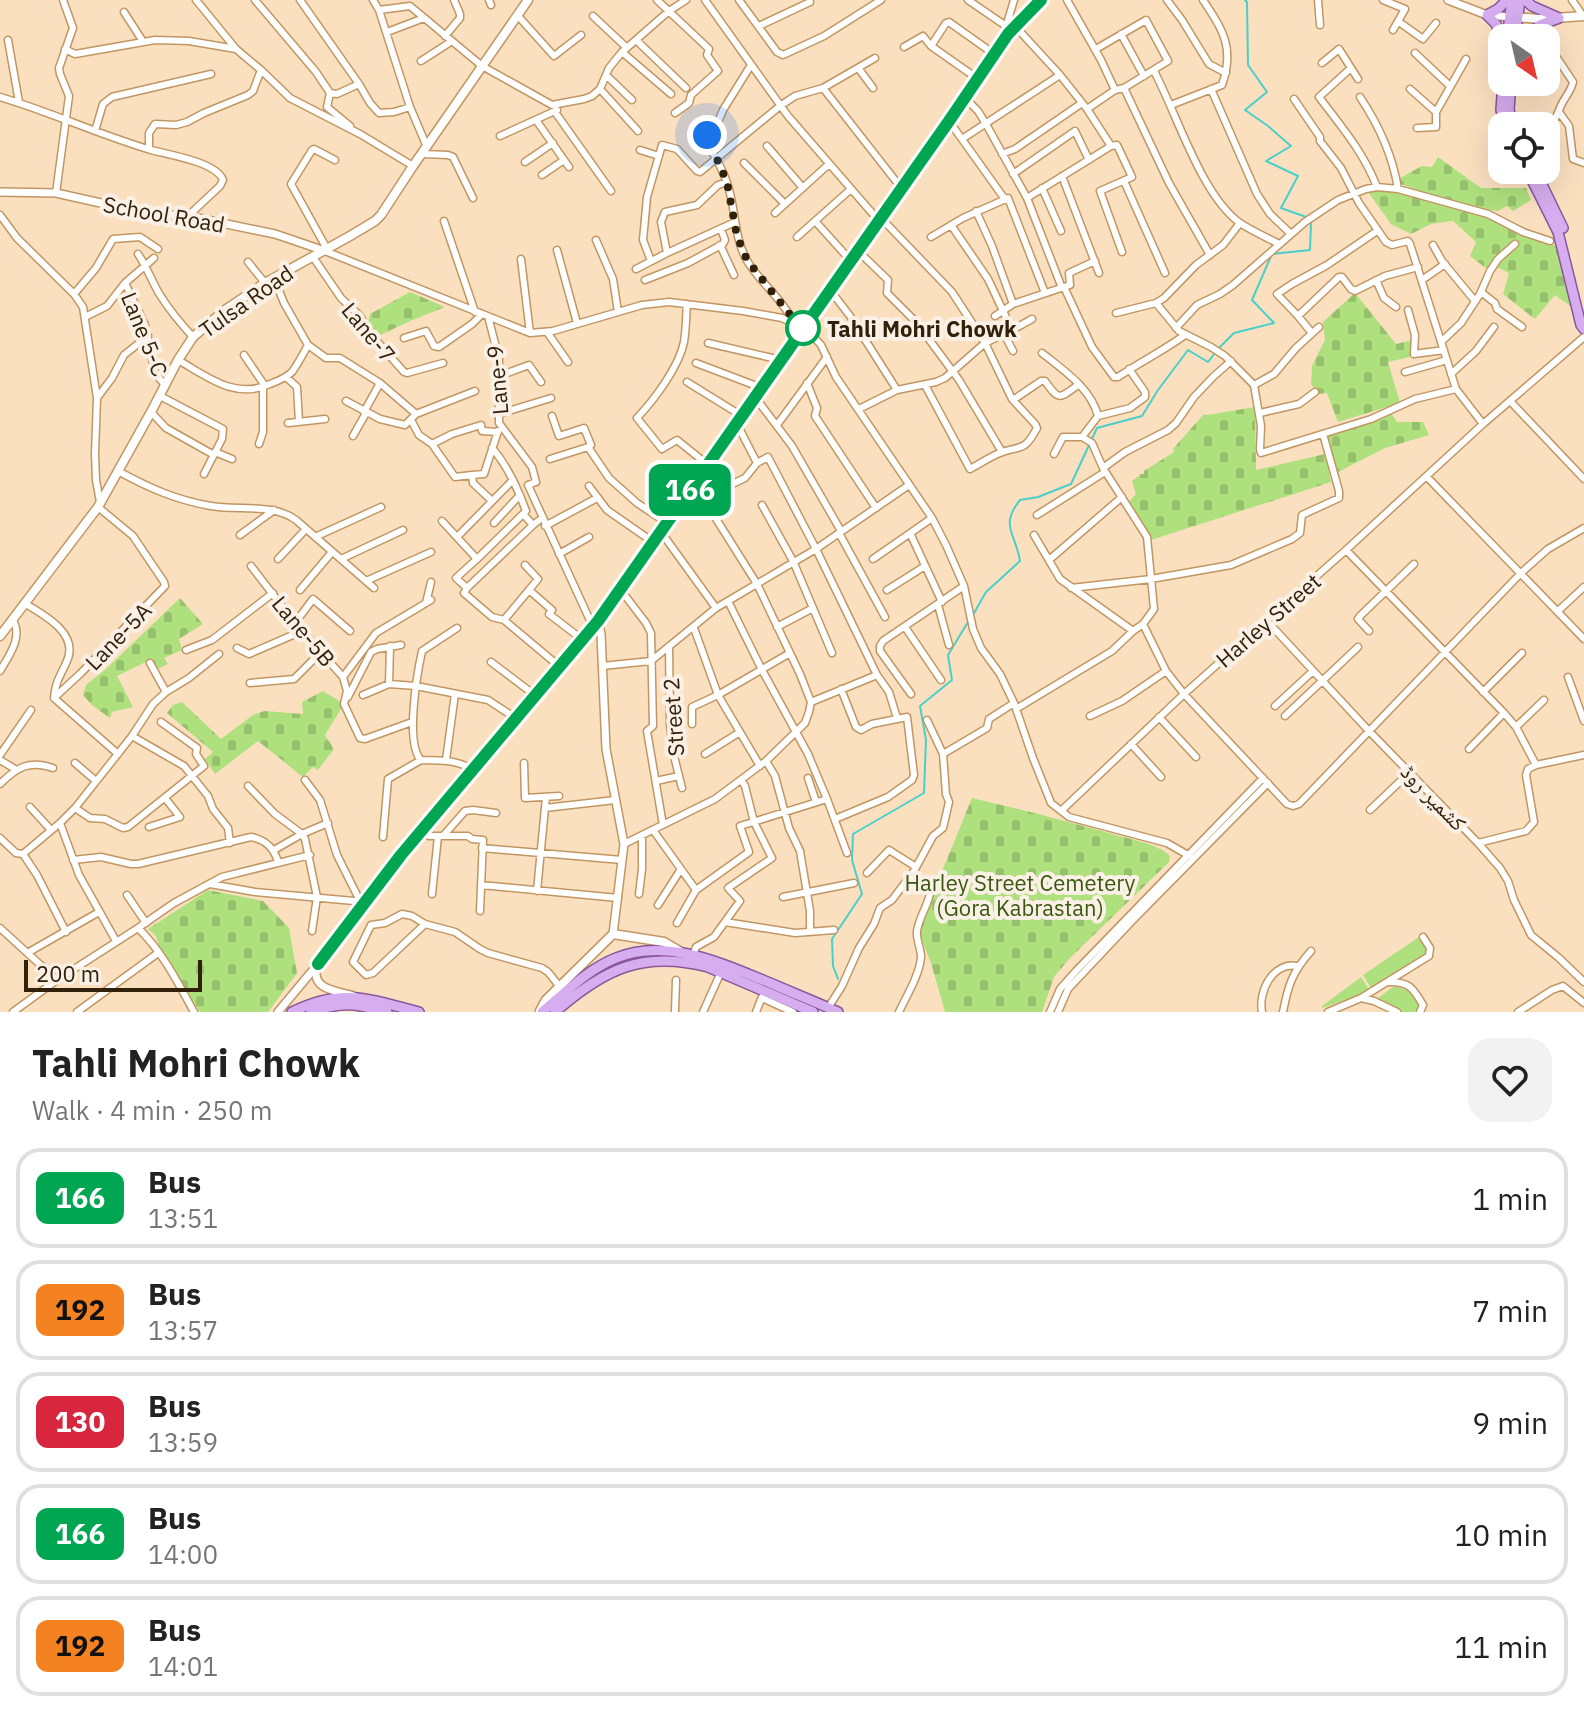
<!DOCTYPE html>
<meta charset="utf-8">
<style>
body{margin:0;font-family:"IBM Plex Sans","Noto Naskh Arabic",sans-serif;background:#f2f2f2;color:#222;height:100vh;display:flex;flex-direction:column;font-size:30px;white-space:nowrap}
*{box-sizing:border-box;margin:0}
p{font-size:26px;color:#767676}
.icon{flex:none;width:44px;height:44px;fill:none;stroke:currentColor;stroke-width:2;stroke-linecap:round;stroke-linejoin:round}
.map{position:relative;height:1012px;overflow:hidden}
.drawer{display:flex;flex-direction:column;background:#fff;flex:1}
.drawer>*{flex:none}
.badge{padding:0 16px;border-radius:12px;font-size:28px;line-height:52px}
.needle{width:52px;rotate:146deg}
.fabs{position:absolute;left:1488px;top:24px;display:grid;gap:16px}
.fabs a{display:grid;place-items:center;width:72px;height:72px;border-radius:16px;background:#fff;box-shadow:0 8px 32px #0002;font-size:40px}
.scale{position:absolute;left:24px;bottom:20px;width:178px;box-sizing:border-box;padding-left:8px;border:4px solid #31210b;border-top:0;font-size:22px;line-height:28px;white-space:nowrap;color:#31210b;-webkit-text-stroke:6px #faf0e6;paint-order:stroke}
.you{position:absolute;width:40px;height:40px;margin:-20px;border:6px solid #fff;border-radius:50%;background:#1a73e8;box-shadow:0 0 0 12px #1a73e833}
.map>.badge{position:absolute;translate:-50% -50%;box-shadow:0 0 0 4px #fff}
.round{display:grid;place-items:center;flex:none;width:84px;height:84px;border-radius:24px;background:#f2f2f2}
.summary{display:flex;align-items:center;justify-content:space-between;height:136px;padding:0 32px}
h1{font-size:38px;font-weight:700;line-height:60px}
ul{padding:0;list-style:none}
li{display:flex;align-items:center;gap:24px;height:100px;margin:0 16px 12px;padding:0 16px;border:4px solid #e0e0e0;border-radius:24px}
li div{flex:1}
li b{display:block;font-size:30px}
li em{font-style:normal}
li .badge{min-width:88px;font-weight:700;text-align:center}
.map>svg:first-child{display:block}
.green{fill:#aee07e}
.cemetery{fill:url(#cemetery-stones)}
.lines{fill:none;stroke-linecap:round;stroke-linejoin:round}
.stream{stroke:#49cfc9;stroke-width:2}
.minor-casing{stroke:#c19662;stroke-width:9}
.tertiary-casing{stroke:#c19662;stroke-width:10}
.secondary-casing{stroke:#c19662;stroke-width:11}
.primary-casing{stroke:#8a5899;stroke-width:12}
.minor{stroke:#fff;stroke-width:6}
.tertiary{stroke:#fff;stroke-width:7}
.secondary{stroke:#fff;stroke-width:8}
.primary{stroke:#d6adef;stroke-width:9}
.line-casing{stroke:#fff;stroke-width:18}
.line{stroke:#00a651;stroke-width:12}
.walk{stroke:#31210b;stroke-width:8;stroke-dasharray:0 14.4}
.stop-dot{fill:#fff;stroke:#00a651;stroke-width:4}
.labels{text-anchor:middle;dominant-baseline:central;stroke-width:8;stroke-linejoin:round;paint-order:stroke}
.street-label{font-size:22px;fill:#31210b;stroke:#faf0e6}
.stop-label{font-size:22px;font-weight:bold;fill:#31210b;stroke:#faf0e6;text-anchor:start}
.park-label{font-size:22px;fill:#38570f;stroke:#faf0e6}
</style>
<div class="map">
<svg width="1584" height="1012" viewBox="0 0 1584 1012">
<defs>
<pattern id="cemetery-stones" width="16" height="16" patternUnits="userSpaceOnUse" patternTransform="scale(2)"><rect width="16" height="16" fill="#aee07e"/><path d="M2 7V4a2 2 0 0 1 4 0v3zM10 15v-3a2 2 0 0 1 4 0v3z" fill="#96c06c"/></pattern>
</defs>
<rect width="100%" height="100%" fill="#fbe0c0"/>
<!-- green -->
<path class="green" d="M1419,937L1427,951L1426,955L1372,990L1363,975Z
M1361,977L1370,991L1322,1008V1006Z
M1393,987C1407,988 1413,992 1421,1004L1420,1007L1414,1012H1394L1380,1007L1377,1003L1378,998Z"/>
<!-- cemetery -->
<path class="cemetery" d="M1438,157L1481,188H1526L1531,200L1513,211L1507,206L1498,211L1490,210L1447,201L1401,184L1400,178L1422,166L1432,167Z
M1366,189H1393L1485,215L1531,237L1557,246L1573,308L1555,295L1535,319L1503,294L1509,273L1495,266L1487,269L1470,256L1476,242L1453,221L1431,224L1411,234L1391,224Z
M410,292L445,307L410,321L374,338L367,328L370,314Z
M1355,293L1396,344L1412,340L1410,357L1388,362L1400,403L1338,422L1327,393L1319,394L1311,384L1312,366L1325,340L1323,322Z
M1255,407L1256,470L1325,454L1331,482L1151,540L1129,502L1136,494L1132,481L1141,474H1144V471L1174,452L1173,449L1204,414L1207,415Z
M1391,413L1397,422H1423L1429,435L1385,448L1338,472L1327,435Z
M180,598L203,624L179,639L182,650L164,658L168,664L156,670L150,660L117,676L133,707L112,712L110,718L93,706L83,695L86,685L107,668Z
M323,691L344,704L325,735L334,749L318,770L313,767L303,777L258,741L215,774L205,759L213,752L167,713L173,705L182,702L221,739L253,715L264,711L303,714L302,702Z
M972,798C1020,809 1066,821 1112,834C1129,839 1159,844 1170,856L1169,862L1069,959L1054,977L1042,1012H945L931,963L919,932L922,920Z
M208,890L263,901L289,928L297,973L268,1012H200L161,952L156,936L148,929Z"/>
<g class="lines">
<!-- stream -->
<path class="stream" d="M1245,0L1247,2L1248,65L1267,92L1245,110L1268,126L1291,146L1266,161L1298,176L1281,208L1309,218
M1219,348L1234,333L1274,323L1252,300L1272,254L1310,250L1311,223
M973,615L986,592L1020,561C1016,534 999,526 1020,500L1038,497L1071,484L1097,428L1142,416L1158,390L1188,350L1208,362L1215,353
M838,979L833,966L832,939L862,894L852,860L853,834L924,793L926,740L920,706L952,680L948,655L968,622"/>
<defs>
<path id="minor" d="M196,0L236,49
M255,0L316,72L330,93L327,107L350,126
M300,0L359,84L370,103L379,113L394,112L410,107
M373,0L379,10L410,107L427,147
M489,0L491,5
M657,0L709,49L707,55L718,71L691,95L689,103L675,113
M705,0L788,116L879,221
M739,0L777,52L783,55L824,36L881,0
M968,0L1006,26
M1067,0L1101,60L1115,90
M1167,0L1182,20L1209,64L1226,73
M1318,0L1320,25
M1383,0L1405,9L1393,30
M1572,0L1583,16
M379,10L410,6L482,66L552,105L584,99L592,96L600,89L609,68L622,52L669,11L686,0
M124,12L142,40
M518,16L554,56L581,35
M593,16L627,48
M1399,22L1423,39L1436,23
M759,26L810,2
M1015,26L1060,75L1087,109L1111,146
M1006,27L1014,0
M387,32L424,18
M1121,34L1144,76
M445,36L460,18V14L454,0
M8,40L19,102
M636,40L686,88
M931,46L946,23L949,22L994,54
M904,47L923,36L931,46L978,79
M65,49L75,54L155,40L189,41L236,49L261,70L290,98L360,134L413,166
M622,52L671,94
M1415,53L1450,86
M421,61L452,41
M1322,63L1339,49L1358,79
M751,65L723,110L718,122L707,135L706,141C713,154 721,165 726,180C736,205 733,234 746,259C759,282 784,300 794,324
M1351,68L1319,97C1341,126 1364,153 1377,187
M859,69L873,88
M1154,71C1177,114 1201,195 1240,223C1252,231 1266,237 1279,244
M606,75L632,100
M823,88L902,189
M1124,88L1169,183L1210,255
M600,89L638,131
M1211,89L1257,194L1270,214L1291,234
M1410,89L1436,112
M330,93L337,94L359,84
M0,97C51,112 100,135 151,150C170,155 216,162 223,180L220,186L188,216
M1360,97C1378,124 1393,157 1398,189
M965,98L978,111L986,124L1027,198L1062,288
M1294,99L1320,137V141L1341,168L1359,203L1386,242L1392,245L1408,241L1410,244L1456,389L1483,424
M1171,105L1222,85C1235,48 1223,30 1203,0
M1087,109L1115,90L1124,88L1168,61L1146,20L1096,49
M555,112L611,191
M1559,112L1569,126L1573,159L1584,163
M536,120L569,167
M949,121L1004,198
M1417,128L1436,127V112L1466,59
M95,131L103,104L112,97L211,74
M1546,133C1553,124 1556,118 1560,108C1563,99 1571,92 1573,82L1549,46
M500,136L557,110
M962,139L1060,75
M767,146L803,188
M149,149V133L155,124L176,125L187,122L204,113L248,95L253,91L261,70
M640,150L659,156
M422,154L448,155L453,157L473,198
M1002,154L1015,149L1082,103
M525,162L553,143
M744,163L785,204
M1013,174L1075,131L1089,160
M542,175L564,160
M1062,176L1099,273
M1124,181L1165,273
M1042,188L1061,231
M56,193L69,96L60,74L59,68L73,28L63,0
M1027,198L1111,146L1117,145L1132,177L1100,191L1122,252
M976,211L992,246L1013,304
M775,213L829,164
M0,215L17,238L74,294L83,307L97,398L95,454L96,480L100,502
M881,218L952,292L985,343L1012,399L1035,424L1037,428C1024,453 1020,445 1000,453C989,457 980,464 970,469L925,385
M444,221L475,312
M815,221L851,261
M797,237L851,189
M931,237L963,218L1008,198L1045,293
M596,240L613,279L618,312
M720,245L734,275
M1433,245L1442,261L1475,301
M327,249L291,184L312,150L314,149L335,160
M557,250L577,323
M325,251L530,333L553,331L642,305L669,302L743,311L782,318L803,328L812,335L821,345L836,377L932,518L946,545L964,586L973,629L981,648L1000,674L1014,703L1033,758L1051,803L1069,817L1167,843L1193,858
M858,251L888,280L887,293L917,323L959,380L1002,452
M667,253L661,222L665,212L697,205L718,185L727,182
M138,254C147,267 152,282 160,295C170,311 181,324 193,337
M313,257L341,298L359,315L375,339L404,372L407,373L443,363
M521,259L530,333
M651,261L643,240L647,197L662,145L677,149L697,171L700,172L780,106L795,96L823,88L875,58
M248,262L265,283
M636,269L667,253L735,222
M274,278L284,303L308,345L326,358H340L380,383L416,414
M645,280L688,263L723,244L725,240L721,229
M1376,280L1384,298L1396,307
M1422,280L1445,264
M125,283L145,325L155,373L165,385
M1064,287L1092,347L1114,377H1118C1140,362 1163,351 1185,335
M830,290L850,316L897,390
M1481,292L1495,303L1497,309L1522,327
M74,294L96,268L113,239L140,237L158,249
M1156,303L1179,331L1211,347L1225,356L1254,385L1261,426L1260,449L1261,453L1371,419L1415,399L1456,389
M687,304C686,317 686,330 684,342C679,367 654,400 637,418L662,449L677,440L708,465
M1408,310L1415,335L1414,354L1444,350
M1116,313L1156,303L1164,298L1196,265L1223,245L1240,223
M488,316L499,359V423L532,467L536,482L528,485L593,627
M995,316L1013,304L1070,285L1069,273L1095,261
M1298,316L1339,277H1342L1351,289L1355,291L1385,276L1418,267
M85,317L107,306L125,283L154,258
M1176,328L1197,305L1220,294L1233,285L1305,222L1338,200L1366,189L1377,187L1398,189L1488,214L1523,232L1550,241
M1012,330L1032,319
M547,332L568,362
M1311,332L1298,316L1277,294L1292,284L1327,265L1377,231
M1004,334L1013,351
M404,338L426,331L434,346L439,347L472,324L482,314
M1441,342L1461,323L1480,294L1490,271L1498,259L1515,244
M708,343L781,360
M1042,353C1063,370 1091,388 1098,416L1082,437
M244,355L265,386
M178,360C208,377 235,400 270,384C278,381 286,378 292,372C298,364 303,354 308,345
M696,363L762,388
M1405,372L1447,360
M1451,374L1476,351L1494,327
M499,376L529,365L541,382
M286,377L297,387L299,422
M687,382L742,416
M807,383L817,408L815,416L876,508
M1254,385L1274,374L1296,348L1319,327
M160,396L223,429L222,439L204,474
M755,397L792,446L841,531
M97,398L112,378L124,355L148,336
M1013,400L1041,381H1045C1059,401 1059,399 1078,385
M346,401L380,419L405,425L416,414L475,391
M1510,401L1584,479
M859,409L897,390L936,382L945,378L985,343L1012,330L988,279L951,225
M151,412L166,428L214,455
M364,412L380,383
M1260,413L1299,404L1315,392
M499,414L551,398
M552,416L559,436L584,428L591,445L588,447L609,478L637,503L667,523
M1098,416L1130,408L1145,397V392L1129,369
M411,420L419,435L432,444L455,477L472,475L473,483L492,501
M288,423L325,419
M737,424L757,463L768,457L816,549L877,675L889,692L897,718
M777,425L827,357
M353,436L366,413
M259,444L263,432V388
M432,444L452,434L481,425L482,431L498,432
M492,448C508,466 518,489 526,511L523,514L533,525L542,518
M215,452L232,459
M550,459L588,447
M1103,468L1125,452L1168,430L1176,423L1194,397L1213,377L1231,361
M118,471C149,488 176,500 211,506C239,511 273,503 296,520L374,588
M472,475L484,474L498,431
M1427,477L1584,639
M589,486L607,510L653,542
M762,505L793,561L832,653
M98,507L133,536L164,582L165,586L81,673L54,698L118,754
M1037,515L1105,472
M442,521L477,559L456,578L467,588L533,525
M494,523L520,495
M545,526L597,498
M661,532L716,608
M839,533L885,617
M910,533L942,602
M240,535L274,510
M1034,535L1060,579L1133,631
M458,536L513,480
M315,537L381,507
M1346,550L1504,713L1516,727L1536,765
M559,554L589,537
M278,559L306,529
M341,559L403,530
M477,559L523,514
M873,559L932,518
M1049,560L1122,497
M525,565L538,579L529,590
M251,566L295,623L343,677L347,691L344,704L360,738L365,739L412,722
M366,581L431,552
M467,588L464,593L492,617L504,620L560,667
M1071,588L1151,579L1231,565L1292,539L1300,533L1302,515L1339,498V491L1323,434
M620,589L646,623L651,633L653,726L647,731L663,825
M300,590L332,552
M887,590L925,566
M728,601L762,670L808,754L827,799
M24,603C45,615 81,635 66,663C59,679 56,680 54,698
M426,603L431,582
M938,605L949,645
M1558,611L1584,587
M504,620L529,590L552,610L549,614L583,640
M1267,621L1369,731L1478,843L1500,868L1508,881L1514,900L1531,935L1559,958L1584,982
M295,623L313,599L350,631
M1143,624L1166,671L1184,694L1287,804L1293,806L1299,804L1521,573L1548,549L1584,528
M777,627L813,608
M905,627L941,680
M457,628L422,651C417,674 405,744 421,760C442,761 455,759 474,770
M694,628L718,695L760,766
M1369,631L1358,619L1360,616L1414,564
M669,646L670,725L674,756L682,788
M237,648L249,654L302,631
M186,650L212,640L273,593
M491,662L536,696
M150,663L166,692
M602,666L651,661L716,608L816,549L909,485
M0,671C9,656 24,636 12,619
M343,677L376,633L431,600
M1568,677L1584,721
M250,683L294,679L321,652
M389,684L390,646
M1483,692L1522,653
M911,694L880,651V646L883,641L964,586
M363,695L389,684L416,686L488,700L517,719
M348,697L371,652L377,649L401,645
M811,702L877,675
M1275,706L1313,671
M1016,709L1112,651L1133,631L1143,624L1154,609L1147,537L1103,468L1092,443L1082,437H1063L1054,454
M1090,716L1122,701L1166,671
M1285,716L1358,647
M1159,717L1196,757
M692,724V707L718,695L790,653
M1516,727L1544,700
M132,736L184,766L208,796L213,809L228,828L230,843
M1131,744L1161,777
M1469,749L1504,713
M705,754L740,732
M943,754L987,728L989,719L1014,703
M0,755L31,710
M0,760L15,769
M446,760L455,694
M766,761L775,776L789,828L800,851L810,911V932
M75,763L96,781
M524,763L525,798L559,796
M808,778L816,802
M305,780L320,800L337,855L360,901
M656,781L679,776
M0,784C17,767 29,760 53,768
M248,786L275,814L302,834L305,839L317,897L312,931
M30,807L51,830
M75,808L90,818L105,819L123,828L128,827L204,766L196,754L197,748L161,722
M545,808L615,800
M1370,810L1410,772
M1061,811L1184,694L1346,550L1483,424L1584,337
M835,819L888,797L912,780L914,775L907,717L872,724L861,730L856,727L841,689
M60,823L79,875L116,941
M149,827L180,817L165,798
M653,830L696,890
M423,831L429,836H468L472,839L483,840L480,911
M443,836L465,811L473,810L496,813
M383,837L388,779L421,760
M0,838L16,853L23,854L37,875L66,932
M1478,843L1526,831L1534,822L1526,775L1528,769L1536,765L1584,755
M624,844L715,799L766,761L805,723L809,712L811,702L800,674L757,584L703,498L745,478L757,463
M482,848L622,860
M274,850L302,834L328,823
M23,854L60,823L75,808L132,736L153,704L166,692L189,678L219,654
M73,860L101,857L131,864H138L251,837C266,840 274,848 278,862
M867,873L889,850L916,867
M210,884L255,892L365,902
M481,885L618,898
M537,891L546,797
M432,894L438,836
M639,894L642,869V835
M127,895L146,923
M783,897L854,883
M658,905L681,869
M725,922L795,933L834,930
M677,923L696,890L749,852L740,826L827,799L847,853
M425,924L373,973L366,975L353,962L371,925L385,923L402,914L412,916L425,924L455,932L480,949L488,953L542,968L548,972L560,987
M0,928L57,980L138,928C162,951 178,983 194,1012
M138,928L174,903L222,877L310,855
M29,952L99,912
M693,955L696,947L714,937L740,901L728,888L772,858L754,822L745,786L741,780
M1389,982C1410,982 1413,988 1423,1005L1420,1012
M762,998L793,1012
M1361,998L1374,1001L1397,1012
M828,1008L842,986L859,948L874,924L880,908L892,900L914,871L933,836L943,828L949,802L946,794L943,754L927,720
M13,1012L57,980
M77,1012L158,953
M675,1012L676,980
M703,1012L721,972
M756,1012L762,997
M899,1012C906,997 920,974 921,957C921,948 916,940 917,931C919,916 930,903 931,888L912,874
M1050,1012L1060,989L1076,971L1263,778
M1058,1012L1068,989L1134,919L1268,783
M1262,1012C1258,991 1273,962 1297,966
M1283,1012C1288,985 1293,971 1311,951
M1328,1012L1361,998L1429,956L1430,948L1423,937
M1518,1012L1552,990L1563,986L1584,1003"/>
<path id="tertiary" d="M1448,0L1487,15L1510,17
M0,192L56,193L150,214L188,216L275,234L325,251
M598,621L601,634L606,749L624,844L613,934
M317,966C310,990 337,991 354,996
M278,1012L318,964L401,855L598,621L965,98L1008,34L1041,0"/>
<path id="secondary" d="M1513,17L1540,19L1584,16
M0,636L98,507L151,412L178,360L193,337L225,310L265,283L350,236L375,221L381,215L413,166L528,0
M540,1011L546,1000L613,934L664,942L681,952"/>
<path id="primary" d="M1525,0L1532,6L1559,18
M1507,38L1512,0
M1515,38L1520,0
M1524,38L1540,25L1559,18
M1502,42L1496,24L1487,15L1498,9L1507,0
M1503,82L1501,110L1505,126
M1511,82L1509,110L1513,126
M1527,170L1558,232L1581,325L1584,329
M1535,170L1563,228
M292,1012C343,987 367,999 419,1012
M311,1012C343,1001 356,1004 387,1012
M542,1012C565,993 588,969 616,958C667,937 723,964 770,983C793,993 816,1002 838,1012
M555,1012C604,969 643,950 708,967L813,1012"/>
</defs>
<!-- minor casing -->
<use href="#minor" class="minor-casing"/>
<!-- tertiary casing -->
<use href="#tertiary" class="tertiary-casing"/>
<!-- secondary casing -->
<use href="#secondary" class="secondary-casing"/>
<!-- primary casing -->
<use href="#primary" class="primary-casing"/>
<!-- minor -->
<use href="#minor" class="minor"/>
<!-- tertiary -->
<use href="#tertiary" class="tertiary"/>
<!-- secondary -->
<use href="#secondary" class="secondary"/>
<!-- primary -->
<use href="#primary" class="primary"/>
</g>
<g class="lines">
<defs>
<path id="line" d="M318,964L401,855L598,621L949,121L1008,34L1041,0"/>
</defs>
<!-- line casing -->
<use href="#line" class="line-casing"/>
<!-- line -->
<use href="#line" class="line"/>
<!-- walk -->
<path class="walk" d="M707,135L706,141L716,157L727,182L737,236L747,260L791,316L794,324L803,328"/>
</g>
<!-- markers -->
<circle class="stop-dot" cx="803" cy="328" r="16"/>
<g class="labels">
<!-- street labels -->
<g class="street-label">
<text transform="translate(164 214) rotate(10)">School Road</text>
<text transform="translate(246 301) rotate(-35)">Tulsa Road</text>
<text transform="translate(369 332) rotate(50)">Lane-7</text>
<text transform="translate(145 334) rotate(68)">Lane 5-C</text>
<text transform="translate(497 380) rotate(-95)">Lane-9</text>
<text transform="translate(1268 620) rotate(-41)">Harley Street</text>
<text transform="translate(304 631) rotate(50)">Lane-5B</text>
<text transform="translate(118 636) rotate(-46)">Lane-5A</text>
<text transform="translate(673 717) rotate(-94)">Street 2</text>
<text transform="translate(1434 797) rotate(46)">کشمیر روڈ</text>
</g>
<!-- stop labels -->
<g class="stop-label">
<text x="827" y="328">Tahli Mohri Chowk</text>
</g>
<!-- park labels -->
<g class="park-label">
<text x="1020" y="882">Harley Street Cemetery<tspan x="1020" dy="25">(Gora Kabrastan)</tspan></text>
</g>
</g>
</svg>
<div class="fabs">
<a><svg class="needle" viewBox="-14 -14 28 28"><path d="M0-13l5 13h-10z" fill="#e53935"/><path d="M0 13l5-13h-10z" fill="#767676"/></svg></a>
<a><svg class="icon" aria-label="locate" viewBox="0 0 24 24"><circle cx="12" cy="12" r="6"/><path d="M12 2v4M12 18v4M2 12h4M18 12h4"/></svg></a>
</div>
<div class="scale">200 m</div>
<div class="you" style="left:707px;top:135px"></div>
<b class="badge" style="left:690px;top:490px;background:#00a651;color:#fff">166</b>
</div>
<section class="drawer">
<div class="summary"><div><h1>Tahli Mohri Chowk</h1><p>Walk · 4 min · 250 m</p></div><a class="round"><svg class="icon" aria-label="heart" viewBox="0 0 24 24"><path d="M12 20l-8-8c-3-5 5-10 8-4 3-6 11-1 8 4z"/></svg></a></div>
<ul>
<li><span class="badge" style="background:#00a651;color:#fff">166</span><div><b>Bus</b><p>13:51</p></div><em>1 min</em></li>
<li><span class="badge" style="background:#f58220;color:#111">192</span><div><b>Bus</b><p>13:57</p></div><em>7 min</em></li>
<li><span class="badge" style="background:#d7263d;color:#fff">130</span><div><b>Bus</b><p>13:59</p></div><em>9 min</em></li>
<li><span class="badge" style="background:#00a651;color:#fff">166</span><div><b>Bus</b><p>14:00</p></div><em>10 min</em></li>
<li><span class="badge" style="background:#f58220;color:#111">192</span><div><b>Bus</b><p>14:01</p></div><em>11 min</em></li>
</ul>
</section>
